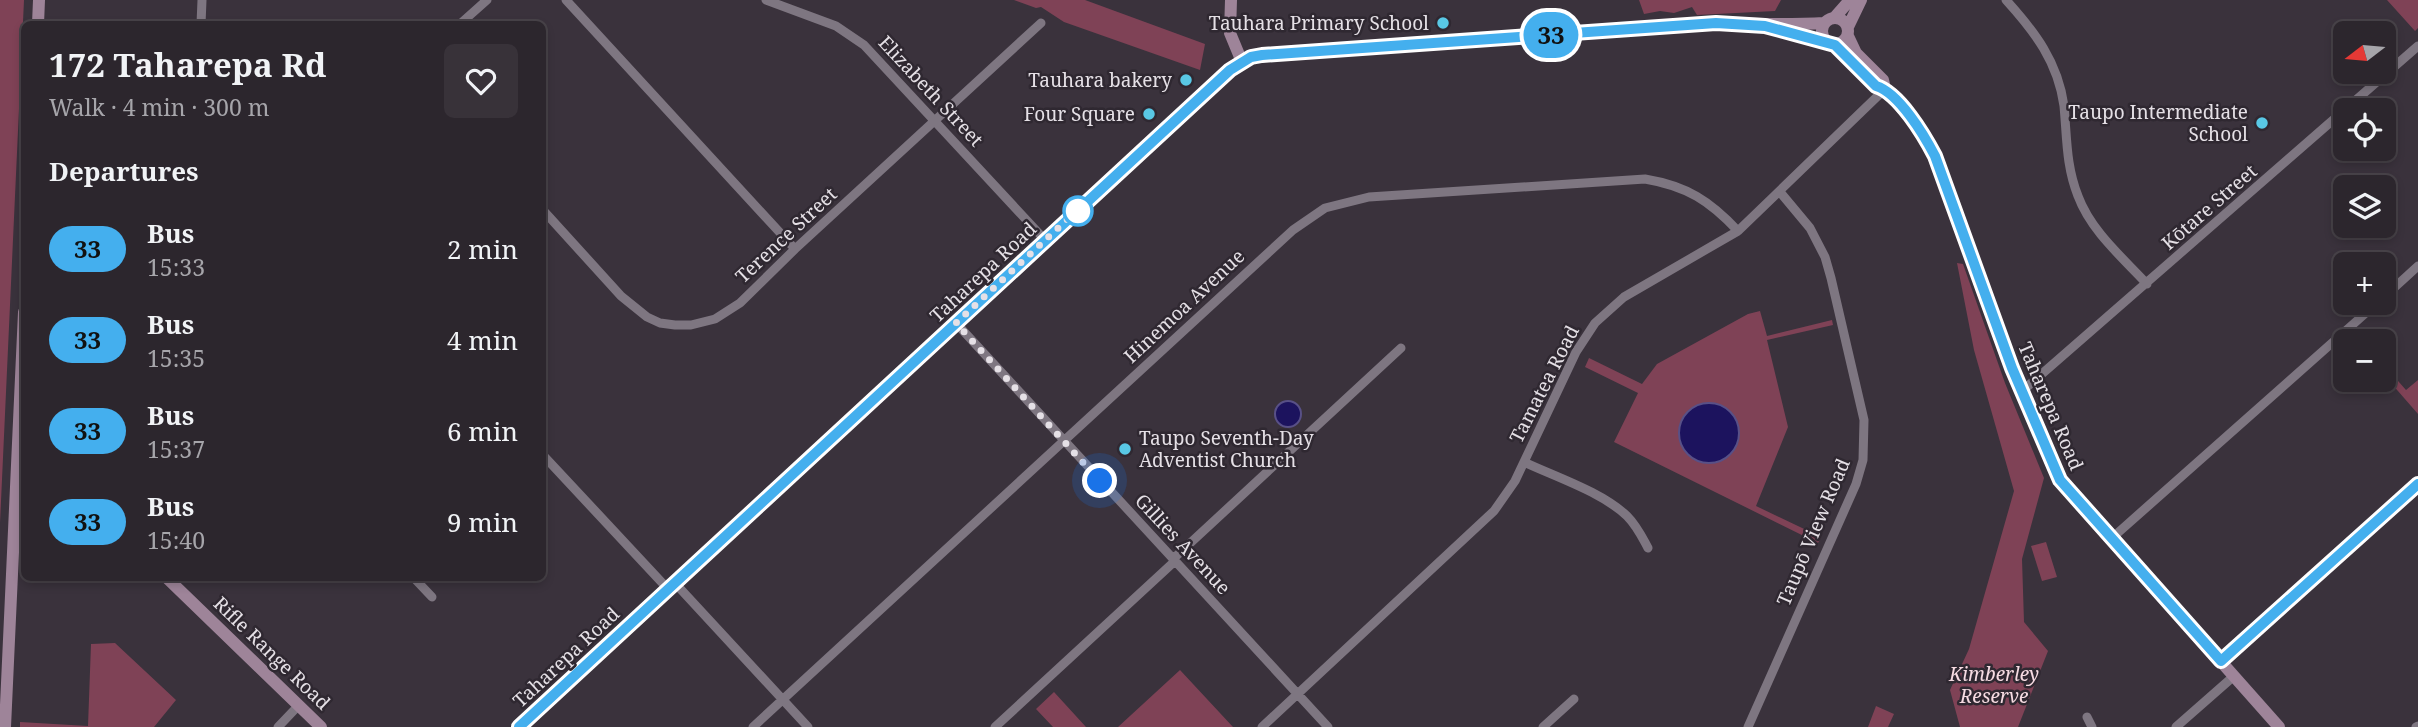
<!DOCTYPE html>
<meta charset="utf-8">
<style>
body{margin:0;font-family:"Noto Serif",serif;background:#383239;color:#f1f3f6;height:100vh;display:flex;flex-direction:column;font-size:26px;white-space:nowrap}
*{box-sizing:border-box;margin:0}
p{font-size:23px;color:#a6a5aa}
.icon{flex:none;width:38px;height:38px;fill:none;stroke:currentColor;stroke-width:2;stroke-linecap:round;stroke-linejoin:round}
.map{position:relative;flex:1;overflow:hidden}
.drawer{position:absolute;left:21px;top:21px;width:525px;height:560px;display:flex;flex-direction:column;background:#2c262d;border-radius:10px;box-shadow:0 4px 10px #0003,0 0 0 2px #484349}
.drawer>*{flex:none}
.badge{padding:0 14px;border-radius:23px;font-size:24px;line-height:46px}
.needle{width:46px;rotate:254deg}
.fabs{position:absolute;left:2333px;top:21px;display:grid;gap:14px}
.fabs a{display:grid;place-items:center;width:63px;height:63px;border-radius:10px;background:#2c262d;box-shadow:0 4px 10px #0003,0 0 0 2px #484349;font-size:35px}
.you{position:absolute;width:35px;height:35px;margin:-18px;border:5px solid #fff;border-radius:50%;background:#1a73e8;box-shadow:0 0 0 10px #1a73e833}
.map>.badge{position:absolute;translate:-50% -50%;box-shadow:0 0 0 4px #fff}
h2{padding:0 28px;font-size:26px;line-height:63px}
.round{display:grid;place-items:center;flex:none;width:74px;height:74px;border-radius:10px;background:#383239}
.head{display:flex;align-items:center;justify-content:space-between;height:119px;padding:0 28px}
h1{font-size:33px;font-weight:700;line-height:52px}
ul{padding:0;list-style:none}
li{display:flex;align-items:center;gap:21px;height:91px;padding:0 28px}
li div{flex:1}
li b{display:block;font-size:26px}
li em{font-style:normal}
li .badge{min-width:77px;font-weight:700;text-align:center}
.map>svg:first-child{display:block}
.green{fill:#7f4256}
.water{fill:#1c135e;stroke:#585087;stroke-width:2}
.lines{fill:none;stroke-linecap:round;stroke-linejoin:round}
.street{stroke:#7e7681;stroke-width:9}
.secondary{stroke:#9e8499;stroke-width:12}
.line-casing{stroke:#fff;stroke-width:16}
.line{stroke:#44afee;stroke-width:10}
.walk{stroke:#e5e0e6;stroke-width:7;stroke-dasharray:0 12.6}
.poi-dot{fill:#59c8e5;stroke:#2f2831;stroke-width:2.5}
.stop-dot{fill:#fff;stroke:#44afee;stroke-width:3.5}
.labels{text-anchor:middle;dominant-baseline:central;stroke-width:5;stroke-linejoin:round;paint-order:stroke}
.poi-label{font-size:19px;fill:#e5e0e6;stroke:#2f2831;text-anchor:end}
.street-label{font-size:19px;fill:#e5e0e6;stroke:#2f2831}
.park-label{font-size:19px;font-style:italic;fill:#f6dbe2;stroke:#2f2831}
</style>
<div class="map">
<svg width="2418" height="727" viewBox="0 0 2418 727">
<rect width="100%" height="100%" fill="#3a323c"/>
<!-- green -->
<path class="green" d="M0,0H24L0,523Z
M1014,0H1085L1205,44L1200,70L1064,22L1041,7L1036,8Z
M1639,0H1781L1775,11L1697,15L1692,7L1674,13L1660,11L1644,14Z
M2387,0H2418V28L2415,31Z
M1957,263L1963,264L2005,383L2044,478L2022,559L2024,622L2048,651L2018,727H1960L1950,690L1969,649L2014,491L1974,350Z
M1760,311L1767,336L1832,320L1833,325L1767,340L1788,427L1756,506L1821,537L1818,543L1614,442L1638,393L1585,367L1589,358L1642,384L1657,364L1748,314Z
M2384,365L2406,390L2418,380V414L2384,375Z
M2046,542L2057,577L2042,581L2031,546Z
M115,643L176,700L154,727H20V722L88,726L91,644Z
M1180,670L1233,727H1118Z
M1054,692L1086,727H1053L1036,709Z
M1876,706L1894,714L1888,727H1868Z"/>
<!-- water -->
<path class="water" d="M1275 414a13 13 0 1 1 26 0a13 13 0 1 1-26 0Z
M1679 433a30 30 0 1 1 60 0a30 30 0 1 1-60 0Z"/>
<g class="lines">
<!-- street -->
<path class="street" d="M566,0L795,249
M766,0L836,26L864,45L1045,240
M2006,0C2035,32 2058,62 2064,106C2067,138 2066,166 2078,196C2091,231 2122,257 2147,284
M201,24L202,0
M460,24L487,0
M542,209L621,296L647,317L660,323L675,325H691L715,319L740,303L795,249L1041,23
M2384,297L2418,266
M956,323L1328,727
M2021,392L2418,46
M542,454L667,588
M1524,462C1556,477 1602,492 1627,516C1637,526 1642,537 1648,548
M2112,538L2377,303
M1173,559L1401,348
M414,578L432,597
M674,582L808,727
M2221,661L2418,484
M2087,717L2092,727
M278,727L299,705
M753,727L1293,230L1325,208L1369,197L1645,179C1687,186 1710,201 1738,231
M995,727L1175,561
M1262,727L1494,511L1515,481L1576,352L1595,323L1624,297L1738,231L1885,89
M1543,727L1574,699
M1748,727L1856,484L1863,460L1864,420L1831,278L1825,257L1810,228L1780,192
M2176,727L2234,676
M2416,727L2418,726"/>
<!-- secondary -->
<path class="secondary" d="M1231,0L1230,33L1242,62
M1835,17L1850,0
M1822 31a13 13 0 1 1 26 0a13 13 0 1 1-26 0Z
M38,24L39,0
M1848,27L1861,0
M1776,30L1826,41
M1848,36L1856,53L1883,80L1885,89L1918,127L1935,156L2012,368L2052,465L2060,480L2279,727
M1835,45L1863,72
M167,578L321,727
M5,727L24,312
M519,727L1230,70L1251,57L1262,55L1716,23C1753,24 1788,25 1824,23"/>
</g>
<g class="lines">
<defs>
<path id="line" d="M519,727L1230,70L1251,57L1262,55L1716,23L1765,26L1835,45L1876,86C1899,93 1924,135 1935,156L2012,368L2060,480L2221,661L2418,484"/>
</defs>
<!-- line casing -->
<use href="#line" class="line-casing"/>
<!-- line -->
<use href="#line" class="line"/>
<!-- walk -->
<path class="walk" d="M1078,211L1086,202L956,323L1100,481"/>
</g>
<!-- markers -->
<g class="poi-dot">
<circle cx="1443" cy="23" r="7"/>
<circle cx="1186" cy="80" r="7"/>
<circle cx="1149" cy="114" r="7"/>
<circle cx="2262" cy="123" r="7"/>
<circle cx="1125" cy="449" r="7"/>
</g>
<circle class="stop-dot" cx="1078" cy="211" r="14"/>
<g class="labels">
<!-- poi labels -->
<g class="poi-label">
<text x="1429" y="23">Tauhara Primary School</text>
<text x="1172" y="80">Tauhara bakery</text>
<text x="2248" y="112">Taupo Intermediate<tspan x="2248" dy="22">School</tspan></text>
<text x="1135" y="114">Four Square</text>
<text x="1139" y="438" text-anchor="start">Taupo Seventh-Day<tspan x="1139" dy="22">Adventist Church</tspan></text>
</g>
<!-- street labels -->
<g class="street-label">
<text transform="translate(931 91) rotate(47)">Elizabeth Street</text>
<text transform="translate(2209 207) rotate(-41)">Kōtare Street</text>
<text transform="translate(786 235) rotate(-43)">Terence Street</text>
<text transform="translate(983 272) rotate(-43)">Taharepa Road</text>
<text transform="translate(1184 306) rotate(-43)">Hinemoa Avenue</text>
<text transform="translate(1544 384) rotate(-63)">Tamatea Road</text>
<text transform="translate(2051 406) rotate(67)">Taharepa Road</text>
<text transform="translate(1813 532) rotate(-67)">Taupō View Road</text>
<text transform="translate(1183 544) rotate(47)">Gillies Avenue</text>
<text transform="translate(272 653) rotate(44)">Rifle Range Road</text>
<text transform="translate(566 657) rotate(-43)">Taharepa Road</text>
</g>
<!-- park labels -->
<g class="park-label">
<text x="1994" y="674">Kimberley<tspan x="1994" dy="22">Reserve</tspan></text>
</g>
</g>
</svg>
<div class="fabs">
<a><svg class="needle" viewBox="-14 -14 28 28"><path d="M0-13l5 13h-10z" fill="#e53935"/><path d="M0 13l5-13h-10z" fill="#a6a5aa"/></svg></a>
<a><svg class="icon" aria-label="locate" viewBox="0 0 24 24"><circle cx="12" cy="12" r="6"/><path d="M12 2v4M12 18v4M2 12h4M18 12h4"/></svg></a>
<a><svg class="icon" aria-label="layers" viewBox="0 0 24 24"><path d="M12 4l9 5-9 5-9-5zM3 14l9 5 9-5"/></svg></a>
<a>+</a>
<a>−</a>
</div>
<div class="you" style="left:1100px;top:481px"></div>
<b class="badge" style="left:1551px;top:35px;background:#44afee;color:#111">33</b>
<section class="drawer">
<div class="head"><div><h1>172 Taharepa Rd</h1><p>Walk · 4 min · 300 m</p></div><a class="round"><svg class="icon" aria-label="heart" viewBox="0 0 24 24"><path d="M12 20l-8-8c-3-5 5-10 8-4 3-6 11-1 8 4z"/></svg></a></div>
<h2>Departures</h2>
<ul>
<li><span class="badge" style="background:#44afee;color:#111">33</span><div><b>Bus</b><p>15:33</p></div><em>2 min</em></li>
<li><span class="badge" style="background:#44afee;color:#111">33</span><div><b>Bus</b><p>15:35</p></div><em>4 min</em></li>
<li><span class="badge" style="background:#44afee;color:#111">33</span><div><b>Bus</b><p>15:37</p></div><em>6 min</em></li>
<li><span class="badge" style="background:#44afee;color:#111">33</span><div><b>Bus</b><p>15:40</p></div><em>9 min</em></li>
</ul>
</section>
</div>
